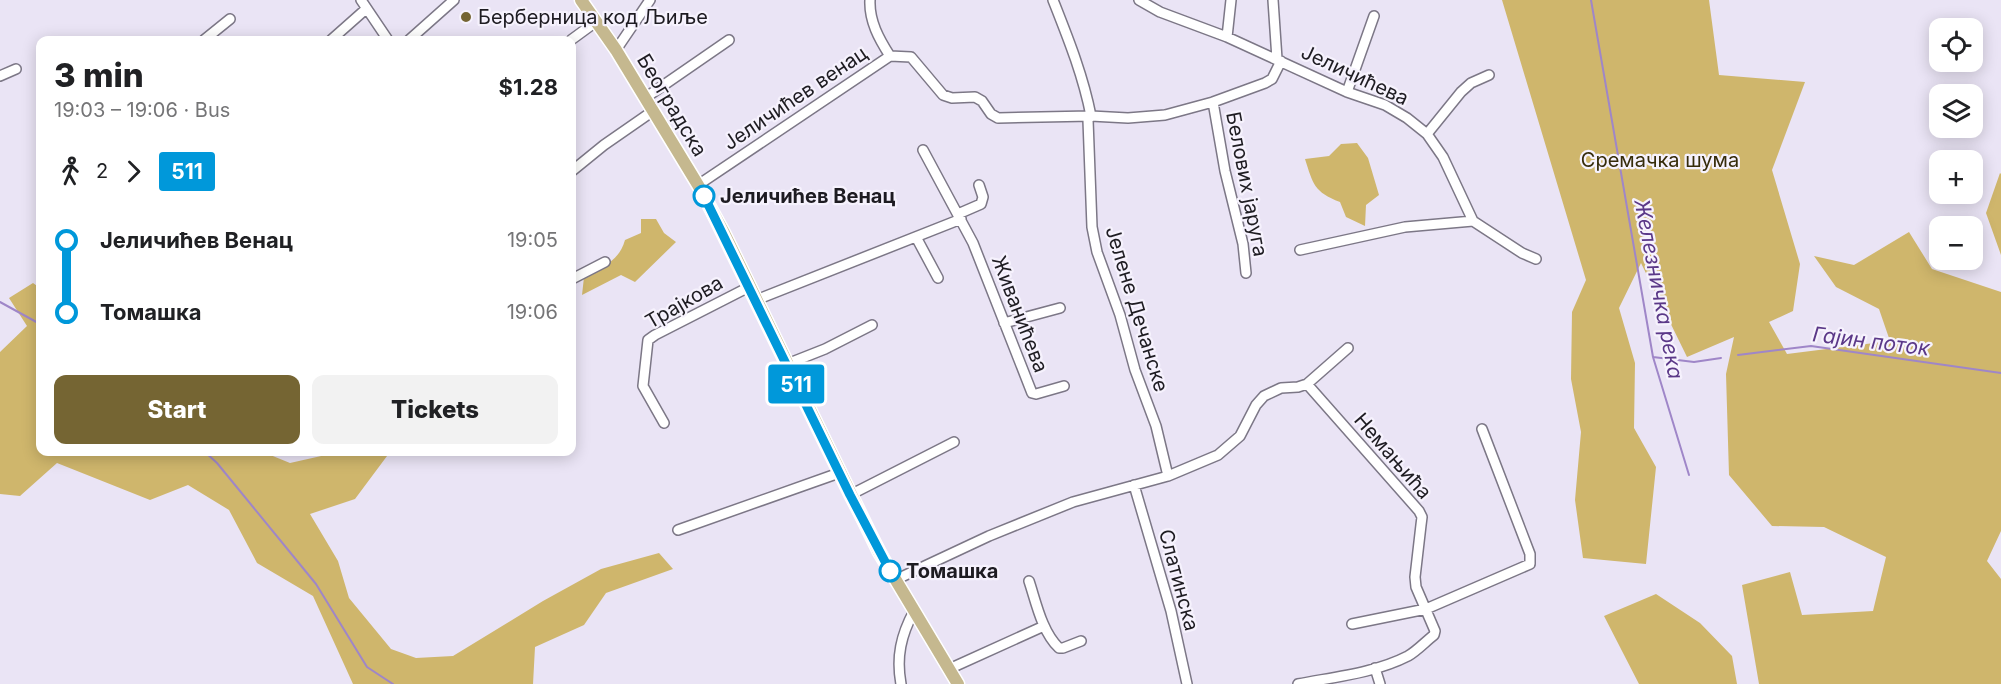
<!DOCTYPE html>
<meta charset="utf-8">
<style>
body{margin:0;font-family:Inter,sans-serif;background:#f2f2f2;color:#202124;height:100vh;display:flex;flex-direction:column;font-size:22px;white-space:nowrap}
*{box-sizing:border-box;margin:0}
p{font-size:20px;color:#757577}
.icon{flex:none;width:33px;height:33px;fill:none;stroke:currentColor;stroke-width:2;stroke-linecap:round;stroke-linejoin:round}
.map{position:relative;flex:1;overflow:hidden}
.sheet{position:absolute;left:36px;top:36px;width:540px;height:420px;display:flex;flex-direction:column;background:#fff;border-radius:12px;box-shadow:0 3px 15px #0003}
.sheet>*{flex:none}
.badge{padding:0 12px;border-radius:4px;font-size:21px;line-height:39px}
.tools{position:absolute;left:1929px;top:18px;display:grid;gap:12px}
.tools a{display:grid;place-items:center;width:54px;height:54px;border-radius:12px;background:#fff;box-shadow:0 3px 15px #0003;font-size:30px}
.map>.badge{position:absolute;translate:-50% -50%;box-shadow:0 0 0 3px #fff}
.legs{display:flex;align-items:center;gap:9px;height:66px;padding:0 18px;font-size:20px}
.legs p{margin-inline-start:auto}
.head{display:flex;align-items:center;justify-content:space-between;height:102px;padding:0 18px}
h1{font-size:33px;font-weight:800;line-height:45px}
.cta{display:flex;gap:12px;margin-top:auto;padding:12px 18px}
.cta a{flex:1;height:69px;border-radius:12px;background:#756533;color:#fff;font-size:24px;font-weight:800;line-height:69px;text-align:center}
.cta a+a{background:#f2f2f2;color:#202124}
ul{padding:0 18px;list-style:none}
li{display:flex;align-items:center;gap:21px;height:72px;font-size:22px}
li i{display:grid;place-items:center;width:9px;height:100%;margin:0 8px;background:currentColor}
li i::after{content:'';width:15px;height:15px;margin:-8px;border:4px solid;border-radius:50%;background:#fff}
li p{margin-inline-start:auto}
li:first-child i{background:linear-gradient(#0000 50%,currentColor 0)}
li:last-child i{background:linear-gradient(currentColor 50%,#0000 0)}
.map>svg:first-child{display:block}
.forest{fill:#cfb66c}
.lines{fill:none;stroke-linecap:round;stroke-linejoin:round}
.stream{stroke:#9f86c8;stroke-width:2}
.minor-casing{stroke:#7c7786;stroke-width:12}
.major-casing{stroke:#fff;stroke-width:15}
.minor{stroke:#fff;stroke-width:9}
.major{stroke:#c5b88f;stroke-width:12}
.line-1-casing{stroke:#fff;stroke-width:14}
.line-1{stroke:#0098da;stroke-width:9}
.poi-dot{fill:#756533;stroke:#f6f2fd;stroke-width:2}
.stop-1-dot{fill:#fff;stroke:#0098da;stroke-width:3}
.labels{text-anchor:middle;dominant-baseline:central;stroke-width:4.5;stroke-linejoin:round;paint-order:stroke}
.poi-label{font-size:20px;fill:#1e1c22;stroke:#f6f2fd;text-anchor:start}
.street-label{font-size:20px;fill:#1e1c22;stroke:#f6f2fd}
.park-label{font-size:20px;fill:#362c0a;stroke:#f6f2fd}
.stop-label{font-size:20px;font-weight:bold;fill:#1e1c22;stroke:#f6f2fd;text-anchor:start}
.water-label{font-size:21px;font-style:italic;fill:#5b3888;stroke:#f6f2fd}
</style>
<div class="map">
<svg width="2001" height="684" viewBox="0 0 2001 684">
<rect width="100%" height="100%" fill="#eae4f5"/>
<!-- forest -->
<path class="forest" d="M1502,0H1709L1719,75L1805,82L1772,170L1800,264L1793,311L1769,322L1787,354L1890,341L1879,309L1836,287L1814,256L1854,265L1909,232L1932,269L2001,292V531L1987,561L2001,579V684H1759L1742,585L1790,572L1802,615L1873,611L1886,557L1824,527L1772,526L1729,475L1726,374L1734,337L1687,357L1641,263L1619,308L1635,363L1634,428L1656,467L1646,564L1583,558L1575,500L1581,432L1571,379L1572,312L1586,280Z
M1357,143L1368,158L1379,195L1366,205L1365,226L1346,217L1340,202C1314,192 1313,184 1305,159L1329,156L1341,144Z
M2000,173L2001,174V255L1986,213Z
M641,219H656L664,233L676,242L635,282L621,275L582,295L584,277C602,266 619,262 625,240L641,233Z
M33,283L40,288V452H263L290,463L339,452H390L355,499L310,514L338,561L349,598L391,649L416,658L453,656L543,601L601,569L659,553L673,569L606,593L584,625L535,647L533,684H353L313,596L257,563L229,510L188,485L150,500L57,463L20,496L0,494V352L27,326L9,298Z
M1656,594L1700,623L1732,656L1737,684H1639L1604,616Z"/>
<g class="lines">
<!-- stream -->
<path class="stream" d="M1591,0L1653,357L1689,475
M0,302L40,324
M1738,355L1811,346L2001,373
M1653,357L1694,362L1721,358
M205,452L217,463L316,584L367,667L393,684"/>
<defs>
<path id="minor" d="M361,0L388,40
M870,0C869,21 879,39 890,56
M1053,0C1068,38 1083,75 1091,116
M1139,0L1160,12L1227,37L1347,92L1385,105L1407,118L1427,134L1443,157L1473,221L1522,253L1536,259
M1273,0L1277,59
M1227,37L1231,0
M204,40L230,19
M331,40L366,9
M409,40L454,0
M571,40L597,21
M616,50L650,0
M0,76L16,69
M1347,92L1374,16
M645,98L729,40
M1213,102L1225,171L1243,244L1246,273
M1091,116L1088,120L1092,227L1097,252L1120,315L1135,370L1156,426L1168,476
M1427,134L1461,92L1471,83L1489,75
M923,150L973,243L1032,393L1036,394L1064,386
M572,171L604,145L653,111
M698,185L890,56L911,57L943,95L952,98L975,97L982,101L991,114L998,118L1091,116L1128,118L1165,115L1213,102L1265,83L1272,79L1281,61
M958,214L981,204L983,197L979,185
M916,237L938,278
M1300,250L1405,227L1473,221
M572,279L605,262
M756,300L961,219
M1004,323L1060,308
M787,364L825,349L872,325
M664,423L643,386L648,340L655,335L749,287
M1134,485L1171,611L1187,684
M850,495L954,442
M678,530L839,473
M895,580L989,536L1073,502L1168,476L1218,455L1240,436L1256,405L1264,396L1281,388L1298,387L1307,384L1348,348
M1029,581C1036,602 1042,632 1059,648H1063L1081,641
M1352,624L1426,609L1530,564V554L1482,429
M1375,668L1380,684
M949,669L1044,626
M901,684C896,657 901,635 914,611
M1298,684C1334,677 1375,673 1408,656C1417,651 1425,642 1434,635L1435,631L1416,587L1415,577L1421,525L1422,517L1419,511L1307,384"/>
<path id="major" d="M581,0L616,50L698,185L724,233L879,552L958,684"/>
</defs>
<!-- minor casing -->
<use href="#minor" class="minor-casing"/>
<!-- major casing -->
<use href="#major" class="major-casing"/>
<!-- minor -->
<use href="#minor" class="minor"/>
<!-- major -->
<use href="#major" class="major"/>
</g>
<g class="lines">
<defs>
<path id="line-1" d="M704,196L850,495L890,571"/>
</defs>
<!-- line-1 casing -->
<use href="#line-1" class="line-1-casing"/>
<!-- line-1 -->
<use href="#line-1" class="line-1"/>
</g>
<!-- markers -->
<circle class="poi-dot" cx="466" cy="17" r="6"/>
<g class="stop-1-dot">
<circle cx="704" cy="196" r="10"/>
<circle cx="890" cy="571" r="10"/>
</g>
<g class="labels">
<!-- poi labels -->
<g class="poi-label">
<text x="478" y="17">Берберница код Љиље</text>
</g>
<!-- street labels -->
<g class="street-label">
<text transform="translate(1355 75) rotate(25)">Јеличићева</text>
<text transform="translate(795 98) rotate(-34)">Јеличићев венац</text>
<text transform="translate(672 105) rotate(59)">Београдска</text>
<text transform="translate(1247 184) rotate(79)">Белових јаруга</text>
<text transform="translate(684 302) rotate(-30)">Трајкова</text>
<text transform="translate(1137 309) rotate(73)">Јелене Дечанске</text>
<text transform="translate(1020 314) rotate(69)">Живанићева</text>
<text transform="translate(1393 456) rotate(49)">Немањића</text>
<text transform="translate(1179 580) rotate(75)">Слатинска</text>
</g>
<!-- park labels -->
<g class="park-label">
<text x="1660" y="160">Сремачка шума</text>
</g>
<!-- stop labels -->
<g class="stop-label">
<text x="720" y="196">Јеличићев Венац</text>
<text x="906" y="571">Томашка</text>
</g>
<!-- water labels -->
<g class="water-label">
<text transform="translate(1659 289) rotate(79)">Железничка река</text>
<text transform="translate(1871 341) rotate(7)">Гајин поток</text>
</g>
</g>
</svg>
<div class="tools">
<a><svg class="icon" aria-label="locate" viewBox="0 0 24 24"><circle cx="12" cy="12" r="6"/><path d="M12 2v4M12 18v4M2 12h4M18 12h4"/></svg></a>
<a><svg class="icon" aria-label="layers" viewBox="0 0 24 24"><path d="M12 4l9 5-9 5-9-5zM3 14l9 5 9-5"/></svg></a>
<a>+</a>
<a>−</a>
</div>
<b class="badge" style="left:796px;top:384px;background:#0098da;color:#fff">511</b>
<section class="sheet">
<div class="head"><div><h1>3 min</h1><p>19:03 – 19:06 · Bus</p></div><b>$1.28</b></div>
<div class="legs"><svg class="icon" aria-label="walk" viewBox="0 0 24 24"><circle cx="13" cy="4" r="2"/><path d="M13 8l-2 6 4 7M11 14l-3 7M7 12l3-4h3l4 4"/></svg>2<svg class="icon" aria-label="forward" viewBox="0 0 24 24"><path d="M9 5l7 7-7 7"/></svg><b class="badge" style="background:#0098da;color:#fff">511</b></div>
<ul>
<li><i style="color:#0098da"></i><b>Јеличићев Венац</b><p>19:05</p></li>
<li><i style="color:#0098da"></i><b>Томашка</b><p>19:06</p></li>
</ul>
<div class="cta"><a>Start</a><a>Tickets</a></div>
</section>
</div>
